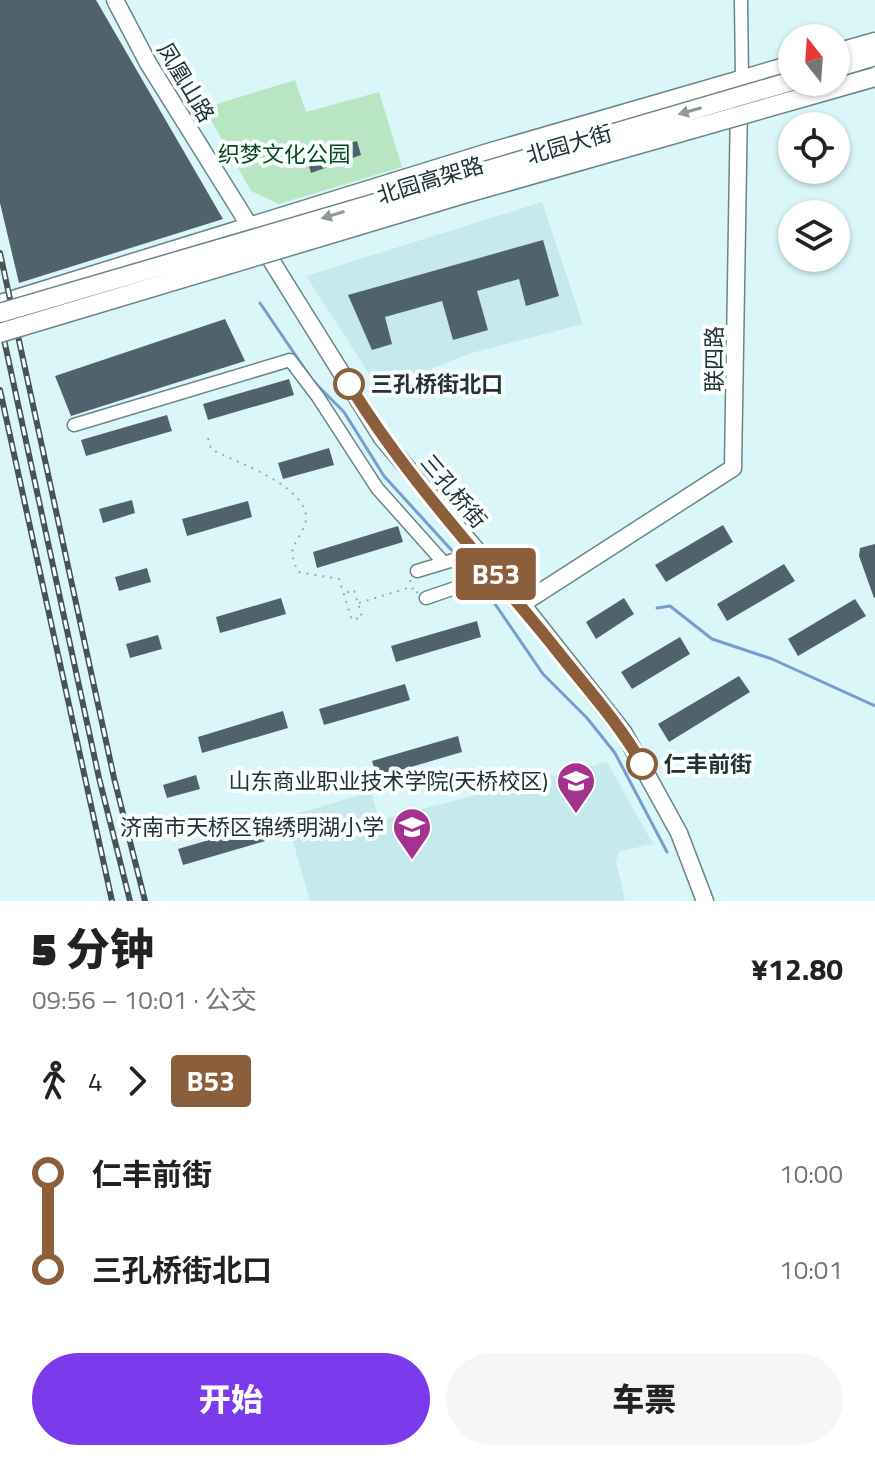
<!DOCTYPE html>
<html lang="zh">
<meta charset="utf-8">
<style>
body{margin:0;font-family:"Titillium Web","Noto Sans SC",sans-serif;background:#f6f6f6;color:#222;height:100vh;display:flex;flex-direction:column;font-size:30px;white-space:nowrap}
*{box-sizing:border-box;margin:0}
p{font-size:26px;color:#767676}
.icon{flex:none;width:44px;height:44px;fill:none;stroke:currentColor;stroke-width:2;stroke-linecap:round;stroke-linejoin:round}
.map{position:relative;height:901px;overflow:hidden}
.drawer{display:flex;flex-direction:column;background:#fff;flex:1}
.drawer>*{flex:none}
.badge{padding:0 16px;border-radius:6px;font-size:28px;line-height:52px}
.needle{width:52px;rotate:343deg}
.buttons{position:absolute;left:778px;top:24px;display:grid;gap:16px}
.buttons a{display:grid;place-items:center;width:72px;height:72px;border-radius:50%;background:#fff;box-shadow:0 2px 6px #0004;font-size:40px}
.map>.badge{position:absolute;translate:-50% -50%;box-shadow:0 0 0 4px #fff}
.legs{display:flex;align-items:center;gap:12px;height:88px;padding:0 32px;font-size:26px}
.legs p{margin-inline-start:auto}
.headline{display:flex;align-items:center;justify-content:space-between;height:136px;padding:0 32px}
h1{font-size:44px;font-weight:800;line-height:60px}
.button{display:flex;gap:16px;margin-top:auto;padding:16px 32px}
.button a{flex:1;height:92px;border-radius:48px;background:#7c3aed;color:#fff;font-size:32px;font-weight:800;line-height:92px;text-align:center}
.button a+a{background:#f6f6f6;color:#222}
ul{padding:0 32px;list-style:none}
li{display:flex;align-items:center;gap:28px;height:96px;font-size:30px}
li i{display:grid;place-items:center;width:12px;height:100%;margin:0 10px;background:currentColor}
li i::after{content:'';width:20px;height:20px;margin:-10px;border:6px solid;border-radius:50%;background:#fff}
li p{margin-inline-start:auto}
li:first-child i{background:linear-gradient(#0000 50%,currentColor 0)}
li:last-child i{background:linear-gradient(currentColor 50%,#0000 0)}
.map>svg:first-child{display:block}
.built{fill:#c5e9ed}
.green{fill:#b9e6c2}
.lines{fill:none;stroke-linecap:round;stroke-linejoin:round}
.stream{stroke:#779ccf;stroke-width:3}
.building{fill:#50636d}
.minor-casing{stroke:#6c8587;stroke-width:15}
.major-casing{stroke:#6c8587;stroke-width:19}
.highway-casing{stroke:#6c8587;stroke-width:21}
.path{stroke:#96abad;stroke-width:2;stroke-dasharray:2 6;stroke-linecap:butt}
.minor{stroke:#fff;stroke-width:12}
.major{stroke:#fff;stroke-width:16}
.highway{stroke:#fff;stroke-width:18}
.rail-casing{stroke:#465455;stroke-width:6}
.rail{stroke:#f9feff;stroke-width:3;stroke-dasharray:9;stroke-linecap:butt}
.highway-bridge-casing{stroke:#6c8587;stroke-width:21;stroke-linecap:butt}
.highway-bridge{stroke:#fff;stroke-width:18}
.oneway{fill:#929898}
.line-1-casing{stroke:#fff;stroke-width:18}
.line-1{stroke:#8b5e3c;stroke-width:12}
.stop-1-dot{fill:#fff;stroke:#8b5e3c;stroke-width:4}
.labels{text-anchor:middle;dominant-baseline:central;stroke-width:8;stroke-linejoin:round;paint-order:stroke}
.street-label{font-size:22px;fill:#263132;stroke:#f9feff}
.park-label{font-size:22px;fill:#044920;stroke:#f9feff}
.stop-label{font-size:22px;font-weight:bold;fill:#263132;stroke:#f9feff;text-anchor:start}
.poi-label{font-size:22px;fill:#263132;stroke:#f9feff;text-anchor:end}
</style>
<div class="map">
<svg width="875" height="901" viewBox="0 0 875 901">
<rect width="100%" height="100%" fill="#dbf6f9"/>
<!-- built -->
<path class="built" d="M542,202L583,324L471,353L379,389L306,276Z
M607,762L653,844L620,851L616,861L625,901H310L286,817L371,792L379,820Z"/>
<!-- green -->
<path class="green" d="M295,80L306,112L379,92L402,167L279,204L251,191L204,108Z"/>
<g class="lines">
<!-- stream -->
<path class="stream" d="M260,303L313,381L344,412L384,476L456,555
M461,561L475,575
M482,585L543,674L587,718L615,753L667,852
M657,608L670,606L712,639L772,659L875,706"/>
</g>
<!-- building -->
<path class="building" d="M0,0H96L223,219L19,283L0,203Z
M357,141L361,155L311,173L306,156Z
M543,240L559,296L526,306L519,279L477,291L488,330L453,340L442,301L385,317L392,344L372,350L348,295Z
M225,319L245,361L71,416L55,376Z
M289,379L294,395L208,420L203,404Z
M167,415L172,431L86,456L81,440Z
M329,448L334,465L283,479L278,463Z
M132,500L135,513L103,523L99,509Z
M248,501L252,517L187,536L182,519Z
M723,525L733,542L666,582L655,565Z
M398,526L403,542L317,568L313,552Z
M875,544V597L874,598L859,556L860,548Z
M784,564L795,581L727,621L717,604Z
M147,568L151,582L119,591L115,577Z
M281,598L286,614L220,633L216,617Z
M624,598L634,614L596,639L586,622Z
M855,599L866,616L798,656L788,639Z
M477,621L481,637L396,662L391,646Z
M158,635L162,649L130,658L126,644Z
M680,637L690,654L632,689L621,672Z
M739,676L750,692L669,742L658,724Z
M405,684L410,700L324,725L319,709Z
M283,711L288,728L202,753L198,737Z
M458,736L462,752L377,777L372,761Z
M196,775L200,789L167,798L163,785Z
M264,824L269,840L183,865L178,849Z"/>
<g class="lines">
<defs>
<path id="minor" d="M741,0L742,79
M74,425L290,360L318,397L377,488L444,563
M417,571L477,553
M426,598L496,574"/>
<path id="major" d="M115,0L148,63L382,438L522,604L624,733L679,833L705,901
M836,52L875,41
M0,303L488,152L792,64
M522,604L733,468L739,104"/>
<path id="highway" d="M836,68L875,56"/>
</defs>
<!-- minor casing -->
<use href="#minor" class="minor-casing"/>
<!-- major casing -->
<use href="#major" class="major-casing"/>
<!-- highway casing -->
<use href="#highway" class="highway-casing"/>
<!-- path -->
<path class="path" d="M208,438L211,449C234,462 320,489 304,527C294,549 287,546 298,572L339,579L352,620L362,617L354,590L345,593
M410,580L414,593L418,592
M359,603L411,587"/>
<!-- minor -->
<use href="#minor" class="minor"/>
<!-- major -->
<use href="#major" class="major"/>
<!-- highway -->
<use href="#highway" class="highway"/>
<defs>
<path id="rail" d="M0,253L114,778L145,901
M0,321L99,778L130,901
M0,390L112,901"/>
</defs>
<!-- rail casing -->
<use href="#rail" class="rail-casing"/>
<!-- rail -->
<use href="#rail" class="rail"/>
<defs>
<path id="highway-bridge" d="M0,313L792,81
M0,333L464,194L875,77"/>
</defs>
<!-- highway-bridge casing -->
<use href="#highway-bridge" class="highway-bridge-casing"/>
<!-- highway-bridge -->
<use href="#highway-bridge" class="highway-bridge"/>
</g>
<!-- one-way arrows -->
<defs><path id="oneway-solid" d="M-6-.8H1V-3.2L6.5 0L1 3.2V.8H-6Z" transform="scale(2)"/></defs>
<g class="oneway">
<use href="#oneway-solid" transform="translate(690 111) rotate(164)"/>
<use href="#oneway-solid" transform="translate(333 215) rotate(163)"/>
</g>
<g class="lines">
<defs>
<path id="line-1" d="M349,384C406,478 482,558 551,643C582,683 617,720 642,764"/>
</defs>
<!-- line-1 casing -->
<use href="#line-1" class="line-1-casing"/>
<!-- line-1 -->
<use href="#line-1" class="line-1"/>
</g>
<!-- icons -->
<defs>
<symbol id="university-pin" viewBox="-11 -11 22 30"><path d="M0 17L-7.5 6A9.5 9.5 0 1 1 7.5 6Z" fill="#a43390" stroke="#f9feff"/><path d="M0-5L7-2L0 1L-7-2ZM-4 1L0 2.5L4 1V4Q0 6-4 4Z" fill="#fff"/></symbol>
<symbol id="school-pin" viewBox="-11 -11 22 30"><path d="M0 17L-7.5 6A9.5 9.5 0 1 1 7.5 6Z" fill="#a43390" stroke="#f9feff"/><path d="M0-5L7-2L0 1L-7-2ZM-4 1L0 2.5L4 1V4Q0 6-4 4Z" fill="#fff"/></symbol>
</defs>
<g fill-rule="evenodd">
<use href="#university-pin" x="554" y="759" width="44" height="60"/>
<use href="#school-pin" x="390" y="805" width="44" height="60"/>
</g>
<!-- markers -->
<g class="stop-1-dot">
<circle cx="349" cy="384" r="14"/>
<circle cx="642" cy="764" r="14"/>
</g>
<g class="labels">
<!-- street labels -->
<g class="street-label">
<text transform="translate(186 82) rotate(59)">凤凰山路</text>
<text transform="translate(569 144) rotate(-16)">北园大街</text>
<text transform="translate(430 180) rotate(-17)">北园高架路</text>
<text transform="translate(714 359) rotate(-90)">联四路</text>
<text transform="translate(454 491) rotate(50)">三孔桥街</text>
</g>
<!-- park labels -->
<g class="park-label">
<text x="284" y="154">织梦文化公园</text>
</g>
<!-- stop labels -->
<g class="stop-label">
<text x="371" y="384">三孔桥街北口</text>
<text x="664" y="764">仁丰前街</text>
</g>
<!-- poi labels -->
<g class="poi-label">
<text x="548" y="781">山东商业职业技术学院(天桥校区)</text>
<text x="384" y="827">济南市天桥区锦绣明湖小学</text>
</g>
</g>
</svg>
<div class="buttons">
<a><svg class="needle" viewBox="-14 -14 28 28"><path d="M0-13l5 13h-10z" fill="#e53935"/><path d="M0 13l5-13h-10z" fill="#767676"/></svg></a>
<a><svg class="icon" aria-label="locate" viewBox="0 0 24 24"><circle cx="12" cy="12" r="6"/><path d="M12 2v4M12 18v4M2 12h4M18 12h4"/></svg></a>
<a><svg class="icon" aria-label="layers" viewBox="0 0 24 24"><path d="M12 4l9 5-9 5-9-5zM3 14l9 5 9-5"/></svg></a>
</div>
<b class="badge" style="left:496px;top:574px;background:#8b5e3c;color:#fff">B53</b>
</div>
<section class="drawer">
<div class="headline"><div><h1>5 分钟</h1><p>09:56 – 10:01 · 公交</p></div><b>¥12.80</b></div>
<div class="legs"><svg class="icon" aria-label="walk" viewBox="0 0 24 24"><circle cx="13" cy="4" r="2"/><path d="M13 8l-2 6 4 7M11 14l-3 7M7 12l3-4h3l4 4"/></svg>4<svg class="icon" aria-label="forward" viewBox="0 0 24 24"><path d="M9 5l7 7-7 7"/></svg><b class="badge" style="background:#8b5e3c;color:#fff">B53</b></div>
<ul>
<li><i style="color:#8b5e3c"></i><b>仁丰前街</b><p>10:00</p></li>
<li><i style="color:#8b5e3c"></i><b>三孔桥街北口</b><p>10:01</p></li>
</ul>
<div class="button"><a>开始</a><a>车票</a></div>
</section>
